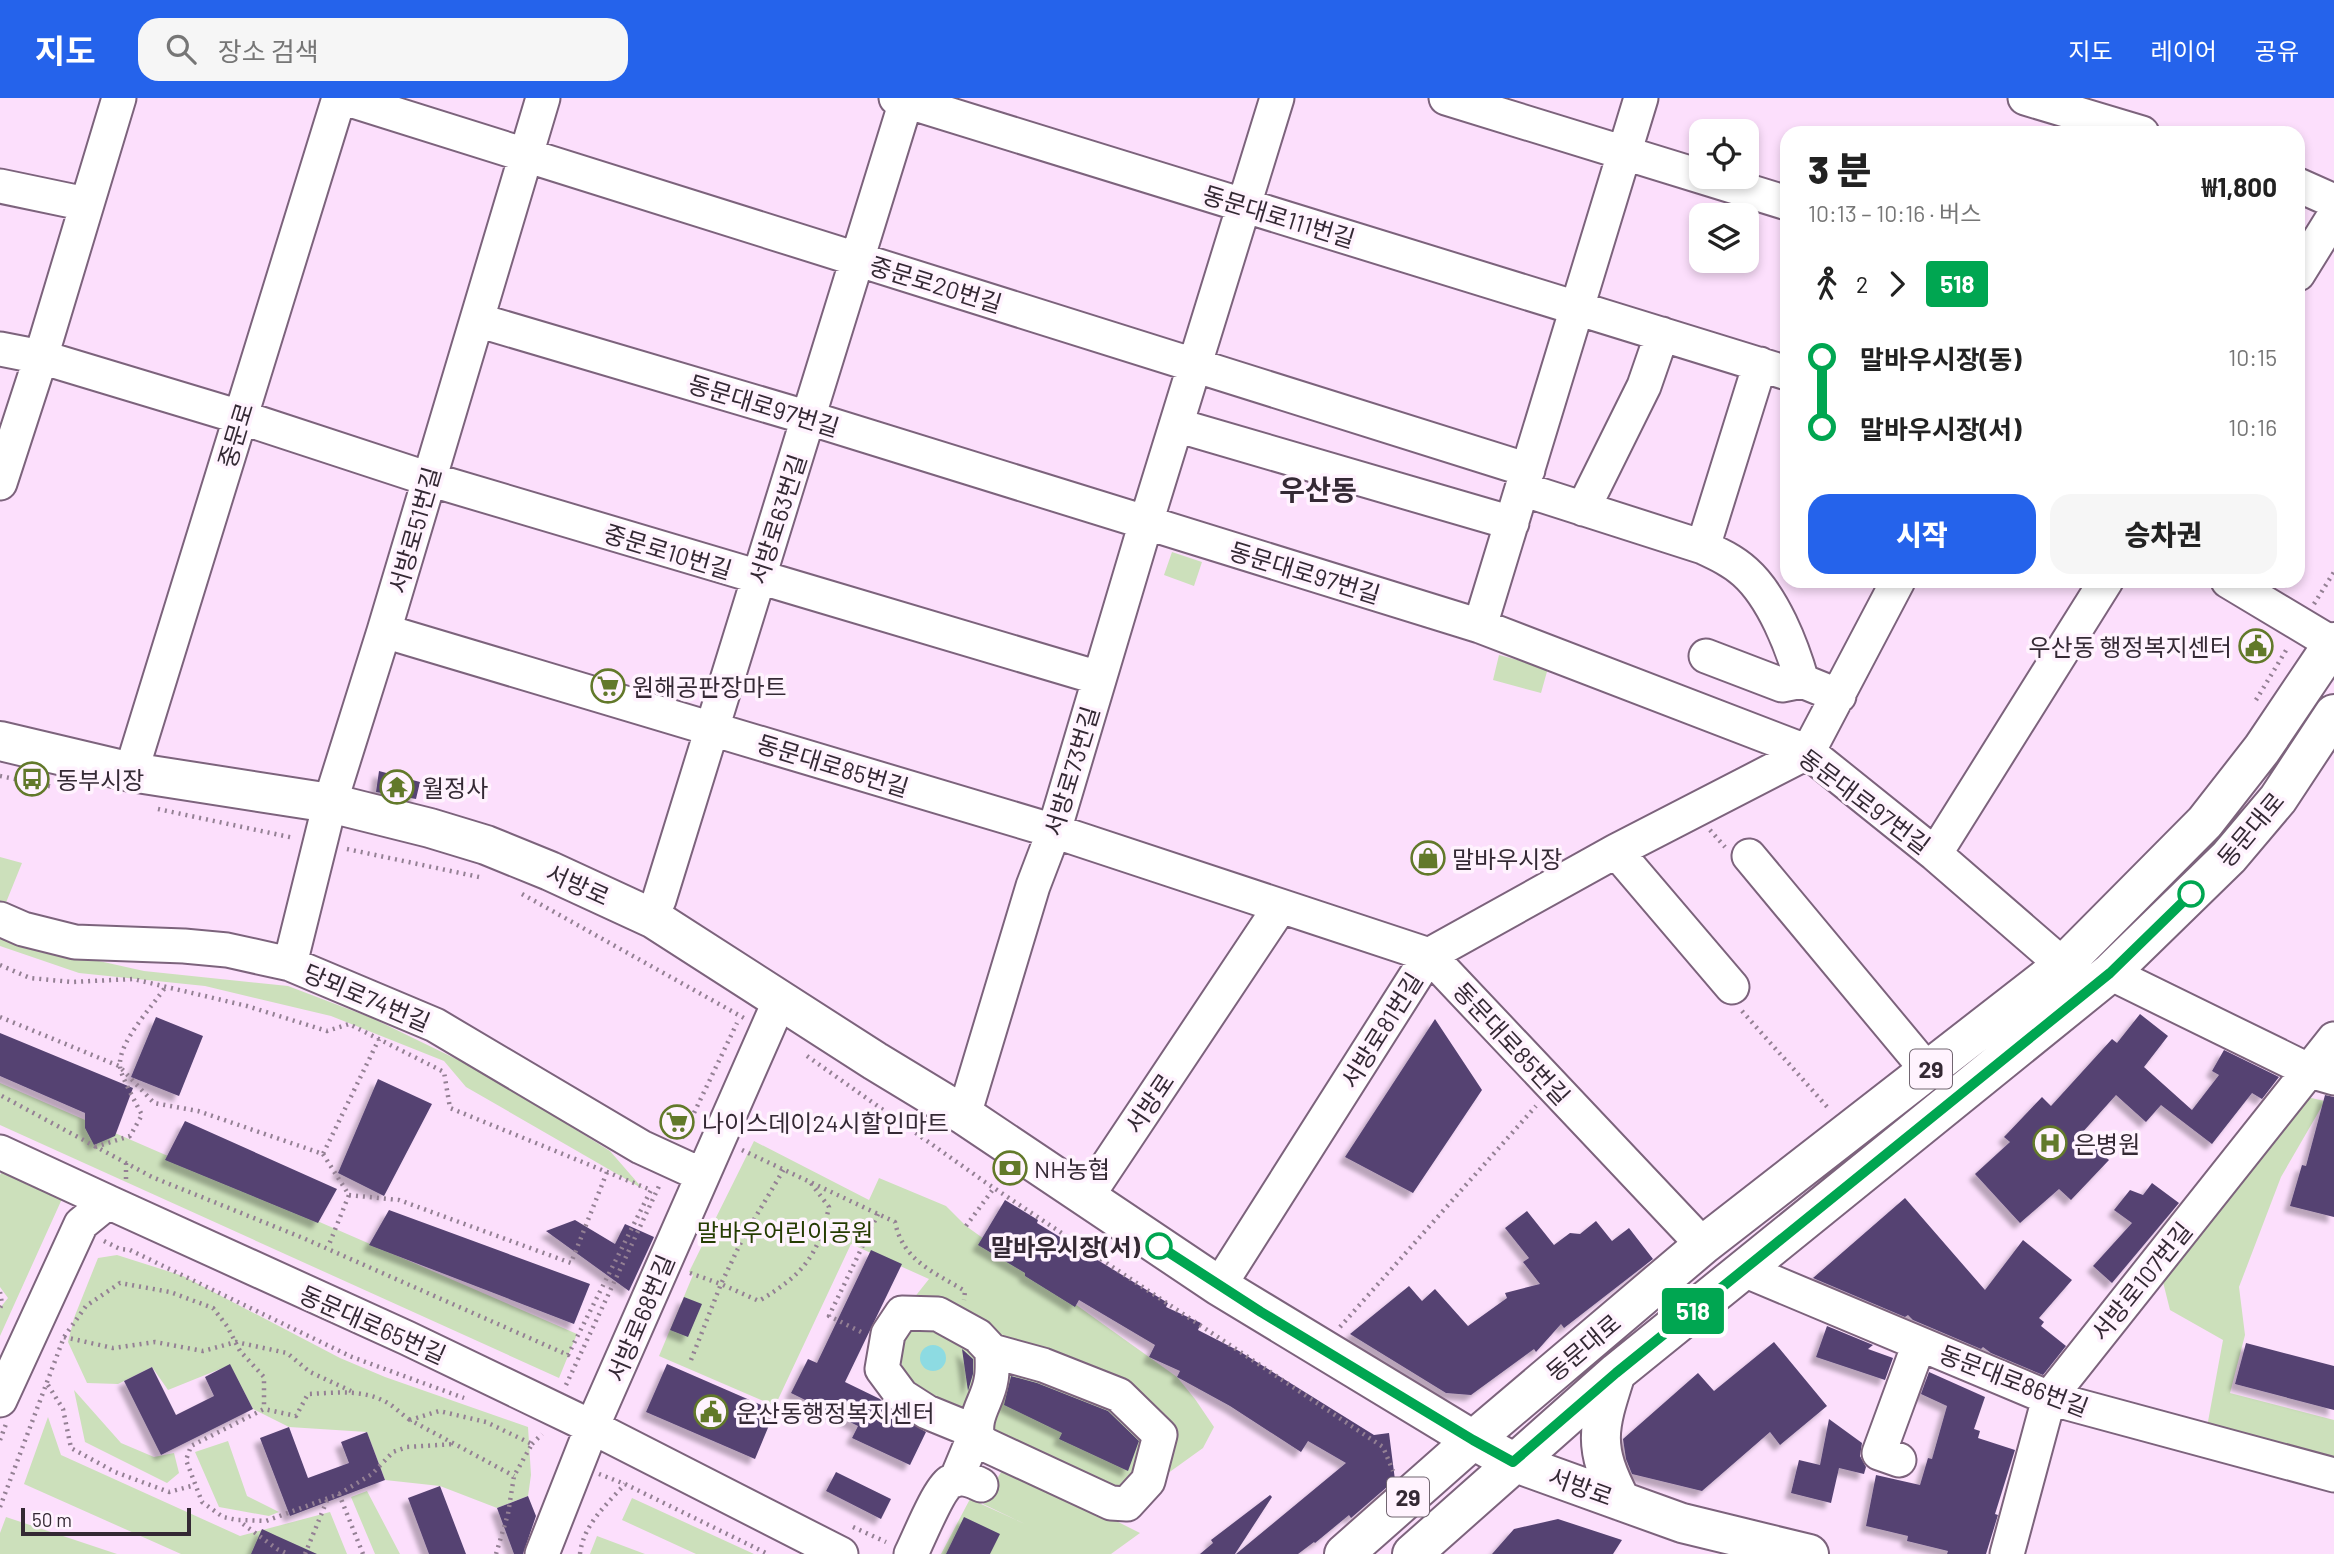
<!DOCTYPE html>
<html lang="ko">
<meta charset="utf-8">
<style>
body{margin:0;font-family:Barlow,"Noto Sans KR",sans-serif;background:#f6f6f6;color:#222;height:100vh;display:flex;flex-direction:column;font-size:26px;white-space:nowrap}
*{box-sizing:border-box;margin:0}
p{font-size:23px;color:#767676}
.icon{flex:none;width:38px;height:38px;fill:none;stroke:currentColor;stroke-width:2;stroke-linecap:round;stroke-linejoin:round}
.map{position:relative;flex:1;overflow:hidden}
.side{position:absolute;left:1780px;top:28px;width:525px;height:462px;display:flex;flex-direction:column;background:#fff;border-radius:21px;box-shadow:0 4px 10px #0003}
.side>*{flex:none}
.badge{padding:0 14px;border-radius:5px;font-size:24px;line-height:46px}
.fabs{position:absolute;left:1689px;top:21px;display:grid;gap:14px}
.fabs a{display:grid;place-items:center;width:70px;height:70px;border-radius:14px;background:#fff;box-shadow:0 4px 10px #0003;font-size:35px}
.scale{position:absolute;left:21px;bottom:18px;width:170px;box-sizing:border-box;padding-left:7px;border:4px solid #342934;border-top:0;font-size:19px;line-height:24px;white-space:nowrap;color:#342934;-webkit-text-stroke:5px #fff3fe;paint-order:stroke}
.map>.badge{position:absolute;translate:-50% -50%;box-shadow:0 0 0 4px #fff}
.legs{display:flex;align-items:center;gap:10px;height:77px;padding:0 28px;font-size:23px}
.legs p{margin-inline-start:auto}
.headline{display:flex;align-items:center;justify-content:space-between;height:119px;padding:0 28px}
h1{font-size:38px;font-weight:800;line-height:52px}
.button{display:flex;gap:14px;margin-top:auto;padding:14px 28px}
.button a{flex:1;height:80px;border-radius:21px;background:#2563eb;color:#fff;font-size:28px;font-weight:800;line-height:80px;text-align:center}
.button a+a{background:#f6f6f6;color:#222}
ul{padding:0 28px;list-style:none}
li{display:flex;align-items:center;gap:24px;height:70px;font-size:26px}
li i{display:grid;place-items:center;width:10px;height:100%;margin:0 9px;background:currentColor}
li i::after{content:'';width:18px;height:18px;margin:-9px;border:5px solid;border-radius:50%;background:#fff}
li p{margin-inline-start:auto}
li:first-child i{background:linear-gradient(#0000 50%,currentColor 0)}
li:last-child i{background:linear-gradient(currentColor 50%,#0000 0)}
header{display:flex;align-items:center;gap:42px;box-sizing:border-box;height:98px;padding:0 35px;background:#2563eb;color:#fff}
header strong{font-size:33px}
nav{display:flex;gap:38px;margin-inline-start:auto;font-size:24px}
.search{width:490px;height:63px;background:#f6f6f6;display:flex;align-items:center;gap:18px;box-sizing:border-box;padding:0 24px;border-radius:21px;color:#767676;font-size:26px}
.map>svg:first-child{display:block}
.green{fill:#cce0bb}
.water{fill:#8ddbe2}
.building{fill:#554372;filter:url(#shadow)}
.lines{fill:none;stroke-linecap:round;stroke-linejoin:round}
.minor-casing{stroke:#7c637c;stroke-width:37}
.major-casing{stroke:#7c637c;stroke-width:42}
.path{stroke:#948094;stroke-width:4.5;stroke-dasharray:2 5;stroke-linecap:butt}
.minor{stroke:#fff;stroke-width:33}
.major{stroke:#fff;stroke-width:38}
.line-1-casing{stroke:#fff;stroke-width:16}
.line-1{stroke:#00a651;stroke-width:10}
.stop-1-dot{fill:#fff;stroke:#00a651;stroke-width:3.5}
.labels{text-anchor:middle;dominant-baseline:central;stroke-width:7;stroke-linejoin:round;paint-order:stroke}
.shield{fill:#fff3fe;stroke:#716671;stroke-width:2}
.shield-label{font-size:23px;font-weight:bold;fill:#342934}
.street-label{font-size:24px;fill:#342934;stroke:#fff3fe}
.poi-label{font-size:24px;fill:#342934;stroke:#fff3fe;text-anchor:start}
.park-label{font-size:24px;fill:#243c01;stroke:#fff3fe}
.stop-label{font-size:24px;font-weight:bold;fill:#342934;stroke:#fff3fe;text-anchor:end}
.quarter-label{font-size:28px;font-weight:bold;fill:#342934;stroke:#fff3fe}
</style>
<header>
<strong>지도</strong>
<div class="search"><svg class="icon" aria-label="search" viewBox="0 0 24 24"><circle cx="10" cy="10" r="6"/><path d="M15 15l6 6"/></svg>장소 검색</div>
<nav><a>지도</a><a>레이어</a><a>공유</a></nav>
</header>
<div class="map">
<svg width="2334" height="1456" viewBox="0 0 2334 1456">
<defs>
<filter id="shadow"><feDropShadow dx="-6" dy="6" stdDeviation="2" flood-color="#0004"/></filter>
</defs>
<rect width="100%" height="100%" fill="#fcdffc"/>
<!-- green -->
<path class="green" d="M1172,454L1202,464L1194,488L1164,477Z
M1499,557L1548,570L1541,595L1493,582Z
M0,759L22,765L5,807L0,804Z
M0,841L144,873L288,888L372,920L487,976L610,1053L643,1091L466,989L444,963L331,918L205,888L79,875L0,848Z
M0,985L577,1236L559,1280L0,1027Z
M2302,998L2325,1003L2281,1079L2239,1189L2245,1237L2230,1295L2334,1322V1363L2207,1329L2223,1242L2170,1212L2163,1184Z
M754,1043L869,1102L879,1080L946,1108L966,1128L1177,1279L1195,1301L1214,1329L1203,1350L1128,1404L910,1291L898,1254L902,1215L929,1181L851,1146L775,1308L659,1258L693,1177L689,1174Z
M5,1067L66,1092L0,1238V1210L8,1200L0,1189V1077Z
M117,1157L183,1178L340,1260L385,1279L528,1329L531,1377L528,1398L497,1410L440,1388L385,1382L367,1334L289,1329L253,1311L230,1267L168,1292L152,1269L118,1286L87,1285L68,1244L74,1220L98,1160Z
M74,1292L121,1345L154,1359L174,1355L179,1375L167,1385L85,1344Z
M48,1319L61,1357L240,1438L330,1414L347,1456H181L24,1386Z
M228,1343L247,1398L279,1414L269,1418L219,1409L195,1354Z
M1005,1367L1140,1435L1111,1456H941L970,1401L1025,1426L983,1406Z
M367,1393L400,1456H375L351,1399Z
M632,1400L754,1456H696L622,1422Z
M6,1419L117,1456H0V1435Z
M597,1438L645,1456H590Z"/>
<!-- water -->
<path class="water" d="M920 1260a13 13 0 1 1 26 0a13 13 0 1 1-26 0Z"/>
<!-- building -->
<path class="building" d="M379,673L420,684L416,701L376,694Z
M2140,916L2168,938L2144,969L2192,1012L2219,977L2212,973L2224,952L2279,979L2262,1001L2252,995L2212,1046L2161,1007L2146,1024L2116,997L2081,1036L2109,1062L2071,1102L2059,1091L2020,1125L1975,1076L2010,1044L2004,1039L2042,999L2051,1008L2112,941L2117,945Z
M156,919L203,938L179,998L131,979Z
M1435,921L1482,992L1413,1095L1345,1059Z
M0,935L133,990L115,1038L94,1047L85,1030V1015L0,978Z
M378,981L432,1006L384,1098L338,1075Z
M2325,997L2334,999V1119L2290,1108L2302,1067L2306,1068Z
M185,1023L337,1091L318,1125L165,1062Z
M2152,1085L2179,1105L2112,1185L2093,1168L2132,1125L2114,1112L2130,1092L2143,1097Z
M1905,1100L1985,1192L2023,1142L2072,1182L2039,1220L2044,1224L2041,1228L2066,1248L2043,1277L1991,1255L1983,1249L1981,1251L1913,1222L1908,1217L1905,1219L1813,1180Z
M1005,1102L1038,1122L1037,1125L1168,1205L1166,1209L1201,1225L1198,1232L1239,1253L1374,1337L1389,1335L1395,1382L1351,1420L1349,1417L1315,1445L1314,1444L1298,1456H1236L1346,1365L1308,1343L1301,1354L1230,1308L1177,1279L1180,1273L1149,1259L1155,1247L1079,1202L1075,1209L1025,1178V1175L978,1147Z
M389,1112L590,1186L574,1226L369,1147Z
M1527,1113L1554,1147L1570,1135L1580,1136L1596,1123L1612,1143L1629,1130L1653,1161L1564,1230L1561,1226L1536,1254L1534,1251L1471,1297L1446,1295L1350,1236L1409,1188L1422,1203L1435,1191L1468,1228L1507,1200L1505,1195L1540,1186L1523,1164L1529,1160L1505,1130Z
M575,1122L615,1146L625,1126L654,1139L629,1193L546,1133Z
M871,1152L902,1166L845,1284L880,1301L892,1314L926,1334L910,1367L852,1340L858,1328L791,1295L808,1261L817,1265Z
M684,1199L702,1206L688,1239L670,1232Z
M1827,1228L1873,1247L1868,1251L1893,1260L1885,1282L1816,1259Z
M1774,1244L1827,1308L1780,1347L1770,1334L1702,1393L1632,1376L1626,1361L1623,1341L1698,1275L1714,1293Z
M2246,1245L2334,1268V1312L2235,1286Z
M962,1251L973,1261V1276L968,1293Z
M230,1266L253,1311L161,1357L124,1283L152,1269L176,1317L214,1298L205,1279Z
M667,1266L775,1313L755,1361L646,1314Z
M1929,1274L1985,1299L1974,1331L1980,1333L1978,1340L2015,1352L1995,1416L1998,1417L1986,1456H1947L1948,1453L1907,1443L1908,1438L1866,1428L1876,1377L1920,1387L1928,1360L1932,1361L1947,1308L1921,1296Z
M1011,1278L1037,1285L1108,1313L1139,1343L1128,1373L1059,1341L1062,1335L1004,1307Z
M1829,1321L1862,1345L1860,1358L1866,1369L1864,1376L1839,1370L1831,1405L1791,1395L1799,1362L1820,1367Z
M289,1329L308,1380L349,1365L341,1344L367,1334L385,1382L290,1418L260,1340Z
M836,1374L891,1401L881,1421L826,1393Z
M440,1388L466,1456H429L408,1400Z
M1270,1397L1272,1399L1235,1456H1200L1213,1445L1211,1442Z
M528,1398L536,1418L523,1456H514L497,1410Z
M964,1419L1000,1436L990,1456H946Z
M1558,1421L1622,1442L1613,1456H1492L1514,1431Z
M262,1431L277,1438L317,1456H251Z"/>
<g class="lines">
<defs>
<path id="minor" d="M344,0L1528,372
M896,0L1787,275
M1446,0L1787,105
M2025,0L2142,35
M2298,87L2334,103
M0,88L86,106
M2298,176L2334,118
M477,222L809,320L1480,528L1808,654L1935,756L2063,867
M0,251L41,259L240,319L429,381L1099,580
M1176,327L1512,425
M0,385L41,259L119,0
M1522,391L1703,449C1718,456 1733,463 1745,474C1773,499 1792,548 1802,583L1839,598
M1583,411L1644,288L1662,236
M1703,449L1760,266
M2228,483L2333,546
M1480,528L1641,0
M384,533L1054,733L1429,857L1703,1147
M1706,558L1782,587L1802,583
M131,674L339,0
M1616,753L1732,889
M1935,756L2106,483
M1749,758L1928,973
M659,802L907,0
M0,821L23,831L75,844L184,848L227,852L290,866L435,927L641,1049L702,1077
M290,866L330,705L384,533L543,0
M2110,875L2310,973L2334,980
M964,1017L1033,788L1054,733L1144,431L1277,0
M0,1054L108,1104
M1086,1100L1280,809
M1744,1172L2049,1300L2334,1377
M1219,1188L1429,857L1616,753L1808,654L1898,483
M0,1302L81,1126L108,1104L407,1240L592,1329L841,1456
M1899,1362L1879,1355L1919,1246
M956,1382L976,1334L927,1314L902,1298L882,1271L888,1236L902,1215L938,1216L978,1238L992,1253C992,1263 993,1273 991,1282C988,1303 972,1318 978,1341L986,1347L1111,1405L1127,1406L1148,1383L1160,1337L1119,1297L1043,1267L992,1253
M542,1456L592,1329L780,902
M911,1456C919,1440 938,1392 950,1384C961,1378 971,1382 981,1387
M2007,1456L2049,1300L2334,941"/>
<path id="major" d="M0,643L131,674L330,705L430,730L486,747L550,773L654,821L875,963L964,1017L1219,1188L1473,1342L1513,1364L1682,1425L1809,1456
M1616,1275C1598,1331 1592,1348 1621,1403
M1344,1456L1473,1342L1703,1147L2063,867L2205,724L2262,651L2334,544
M1412,1456L1616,1275L2110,875L2229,759L2278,701L2334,616"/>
</defs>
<!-- minor casing -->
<use href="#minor" class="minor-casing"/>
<!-- major casing -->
<use href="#major" class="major-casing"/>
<!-- path -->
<path class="path" d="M2314,506L2334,474
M2256,602L2288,549
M0,678L54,689
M158,711L294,740
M1710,732L1725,749
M347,751L479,779
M522,796L744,920
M0,867L30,880L72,884L133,881L247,908L327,933L349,926L444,974L450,1010L651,1092L568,1257L303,1140L152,1079L0,997
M1742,913L1829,1011
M0,919L119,968L154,1005L198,1013L323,1056L379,941
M807,958L985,1084L1383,1349L1393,1373
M682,1040L737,925
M95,1049L130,1038L142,1017C137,1007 120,977 120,968C118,944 153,908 166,888
M742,1052L895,1124C903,1163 934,1174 965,1193L964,1202
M323,1056L349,1097L328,1149
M126,1065V1082
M349,1097L399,1102L571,1165L607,1074
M966,1128L994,1090
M104,1143L120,1151L130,1152L352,1259L464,1300
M690,1175L721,1186L743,1140L784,1071
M0,1194L2,1206L0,1210
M1340,1229L1536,1008
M861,1234L829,1218L878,1116
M64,1239L113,1250L155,1244L203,1253L236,1244L287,1255L310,1274L351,1293
M691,1262L721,1186L759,1203C802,1177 818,1159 829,1109L810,1084
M48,1287L63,1311L71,1350L115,1374L169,1394L195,1387
M566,1287L660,1086
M0,1342L6,1326
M532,1346L542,1336
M599,1376L625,1386L768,1456
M339,1396L372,1376L393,1354L407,1349L455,1346
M0,1409L64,1239L86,1208L120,1185L170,1194L213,1210L227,1228L240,1253L264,1279V1311
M243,1426L277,1451L288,1456
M853,1429L886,1444
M305,1456L328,1400
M363,1456L339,1396L266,1423L237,1422L223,1419L202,1404L186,1362L191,1348L264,1311L296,1318L308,1296C333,1295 359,1291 382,1302C392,1306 401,1316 410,1322
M496,1456L508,1416L514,1378L532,1346L486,1324L439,1313L410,1322L514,1378
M580,1456C583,1427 607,1406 625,1386"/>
<!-- minor -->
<use href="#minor" class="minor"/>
<!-- major -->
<use href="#major" class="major"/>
</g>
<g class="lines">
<defs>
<path id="line-1" d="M1159,1148L1261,1214L1473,1342L1513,1364L1616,1275L2110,875L2191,796"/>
</defs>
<!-- line-1 casing -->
<use href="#line-1" class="line-1-casing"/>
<!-- line-1 -->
<use href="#line-1" class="line-1"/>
</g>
<!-- icons -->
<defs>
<symbol id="civic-ring" viewBox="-11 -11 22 22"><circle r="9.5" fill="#fff3fe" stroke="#62792a" stroke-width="1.5"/><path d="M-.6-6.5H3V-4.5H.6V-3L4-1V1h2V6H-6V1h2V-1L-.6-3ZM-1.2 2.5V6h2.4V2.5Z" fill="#62792a"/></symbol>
<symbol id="supermarket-ring" viewBox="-11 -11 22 22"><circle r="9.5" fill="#fff3fe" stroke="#62792a" stroke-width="1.5"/><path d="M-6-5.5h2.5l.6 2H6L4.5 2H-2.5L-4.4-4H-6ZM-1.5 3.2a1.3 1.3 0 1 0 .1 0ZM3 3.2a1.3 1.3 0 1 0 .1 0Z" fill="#62792a"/></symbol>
<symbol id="bus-ring" viewBox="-11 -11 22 22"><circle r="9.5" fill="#fff3fe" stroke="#62792a" stroke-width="1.5"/><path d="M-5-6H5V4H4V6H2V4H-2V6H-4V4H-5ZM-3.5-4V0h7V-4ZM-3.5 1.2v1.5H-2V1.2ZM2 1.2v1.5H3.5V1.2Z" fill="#62792a"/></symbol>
<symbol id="temple-ring" viewBox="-11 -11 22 22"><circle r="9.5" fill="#fff3fe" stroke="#62792a" stroke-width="1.5"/><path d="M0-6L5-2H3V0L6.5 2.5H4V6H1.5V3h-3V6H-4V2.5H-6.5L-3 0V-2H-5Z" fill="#62792a"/></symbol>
<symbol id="shop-ring" viewBox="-11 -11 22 22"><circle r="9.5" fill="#fff3fe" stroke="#62792a" stroke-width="1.5"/><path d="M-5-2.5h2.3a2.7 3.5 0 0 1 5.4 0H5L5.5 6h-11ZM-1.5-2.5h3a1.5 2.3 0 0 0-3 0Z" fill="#62792a"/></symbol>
<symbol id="hospital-ring" viewBox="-11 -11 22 22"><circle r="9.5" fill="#fff3fe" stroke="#62792a" stroke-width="1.5"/><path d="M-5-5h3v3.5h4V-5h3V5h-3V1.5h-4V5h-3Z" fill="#62792a"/></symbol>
<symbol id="bank-ring" viewBox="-11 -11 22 22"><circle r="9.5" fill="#fff3fe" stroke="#62792a" stroke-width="1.5"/><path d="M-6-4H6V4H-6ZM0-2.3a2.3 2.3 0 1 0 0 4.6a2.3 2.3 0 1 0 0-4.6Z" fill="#62792a"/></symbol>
</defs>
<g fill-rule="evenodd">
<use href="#civic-ring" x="2237" y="529" width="38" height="38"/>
<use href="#supermarket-ring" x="589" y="569" width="38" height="38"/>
<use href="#bus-ring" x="13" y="662" width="38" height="38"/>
<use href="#temple-ring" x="378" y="670" width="38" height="38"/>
<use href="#shop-ring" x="1409" y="741" width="38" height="38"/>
<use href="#supermarket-ring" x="658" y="1005" width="38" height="38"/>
<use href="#hospital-ring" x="2031" y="1026" width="38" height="38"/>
<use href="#bank-ring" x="991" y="1051" width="38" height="38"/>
<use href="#civic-ring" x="692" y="1295" width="38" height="38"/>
</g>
<!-- markers -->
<g class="stop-1-dot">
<circle cx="2191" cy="796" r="12"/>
<circle cx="1159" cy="1148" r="12"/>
</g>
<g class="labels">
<!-- shield labels -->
<g class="shield">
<rect x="1910" y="951.5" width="42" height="39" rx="5"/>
<rect x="1387" y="1379.5" width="42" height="39" rx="5"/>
</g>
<g class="shield-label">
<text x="1931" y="971">29</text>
<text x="1408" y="1399">29</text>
</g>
<!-- street labels -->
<g class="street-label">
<text transform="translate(1279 118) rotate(17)">동문대로111번길</text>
<text transform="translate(936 186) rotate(17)">중문로20번길</text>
<text transform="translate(764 307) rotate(17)">동문대로97번길</text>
<text transform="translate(235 337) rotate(-73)">중문로</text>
<text transform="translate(777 421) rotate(-72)">서방로63번길</text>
<text transform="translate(414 432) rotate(-74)">서방로51번길</text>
<text transform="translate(668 453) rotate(17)">중문로10번길</text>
<text transform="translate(1305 474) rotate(17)">동문대로97번길</text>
<text transform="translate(833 667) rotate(17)">동문대로85번길</text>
<text transform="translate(1071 673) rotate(-73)">서방로73번길</text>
<text transform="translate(1865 703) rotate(37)">동문대로97번길</text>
<text transform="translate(2250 731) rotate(-50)">동문대로</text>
<text transform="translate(578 786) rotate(24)">서방로</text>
<text transform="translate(367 899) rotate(23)">당뫼로74번길</text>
<text transform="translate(1381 932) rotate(-58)">서방로81번길</text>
<text transform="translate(1512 945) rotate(47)">동문대로85번길</text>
<text transform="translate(1149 1005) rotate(-56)">서방로</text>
<text transform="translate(2141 1183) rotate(-51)">서방로107번길</text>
<text transform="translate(640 1220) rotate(-67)">서방로68번길</text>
<text transform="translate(373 1226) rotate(24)">동문대로65번길</text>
<text transform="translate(1583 1249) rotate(-40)">동문대로</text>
<text transform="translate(2014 1282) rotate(21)">동문대로86번길</text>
<text transform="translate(1581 1388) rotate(20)">서방로</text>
</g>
<!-- poi labels -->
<g class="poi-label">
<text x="2232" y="548" text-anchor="end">우산동 행정복지센터</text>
<text x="632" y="588">원해공판장마트</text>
<text x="56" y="681">동부시장</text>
<text x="422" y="689">월정사</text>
<text x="1452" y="760">말바우시장</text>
<text x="702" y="1024">나이스데이24시할인마트</text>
<text x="2074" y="1045">은병원</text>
<text x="1034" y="1070">NH농협</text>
<text x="736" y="1314">운산동행정복지센터</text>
</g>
<!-- park labels -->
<g class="park-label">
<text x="785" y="1133">말바우어린이공원</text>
</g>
<!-- stop labels -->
<g class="stop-label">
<text x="1140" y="1148">말바우시장(서)</text>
</g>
<!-- quarter labels -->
<g class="quarter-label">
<text x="1318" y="391">우산동</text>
</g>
</g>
</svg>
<div class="fabs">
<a><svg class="icon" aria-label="locate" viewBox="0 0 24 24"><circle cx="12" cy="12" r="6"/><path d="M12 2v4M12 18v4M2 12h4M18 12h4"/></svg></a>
<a><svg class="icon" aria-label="layers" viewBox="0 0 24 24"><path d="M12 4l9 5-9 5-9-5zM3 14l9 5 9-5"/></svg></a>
</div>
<div class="scale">50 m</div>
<b class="badge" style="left:1693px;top:1213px;background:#00a651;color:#fff">518</b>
<section class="side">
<div class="headline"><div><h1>3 분</h1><p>10:13 – 10:16 · 버스</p></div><b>₩1,800</b></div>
<div class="legs"><svg class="icon" aria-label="walk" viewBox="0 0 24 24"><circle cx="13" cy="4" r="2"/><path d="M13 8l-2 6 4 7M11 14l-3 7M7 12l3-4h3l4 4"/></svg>2<svg class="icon" aria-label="forward" viewBox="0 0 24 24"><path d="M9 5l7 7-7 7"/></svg><b class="badge" style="background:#00a651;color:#fff">518</b></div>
<ul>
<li><i style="color:#00a651"></i><b>말바우시장(동)</b><p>10:15</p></li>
<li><i style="color:#00a651"></i><b>말바우시장(서)</b><p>10:16</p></li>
</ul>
<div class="button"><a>시작</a><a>승차권</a></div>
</section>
</div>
